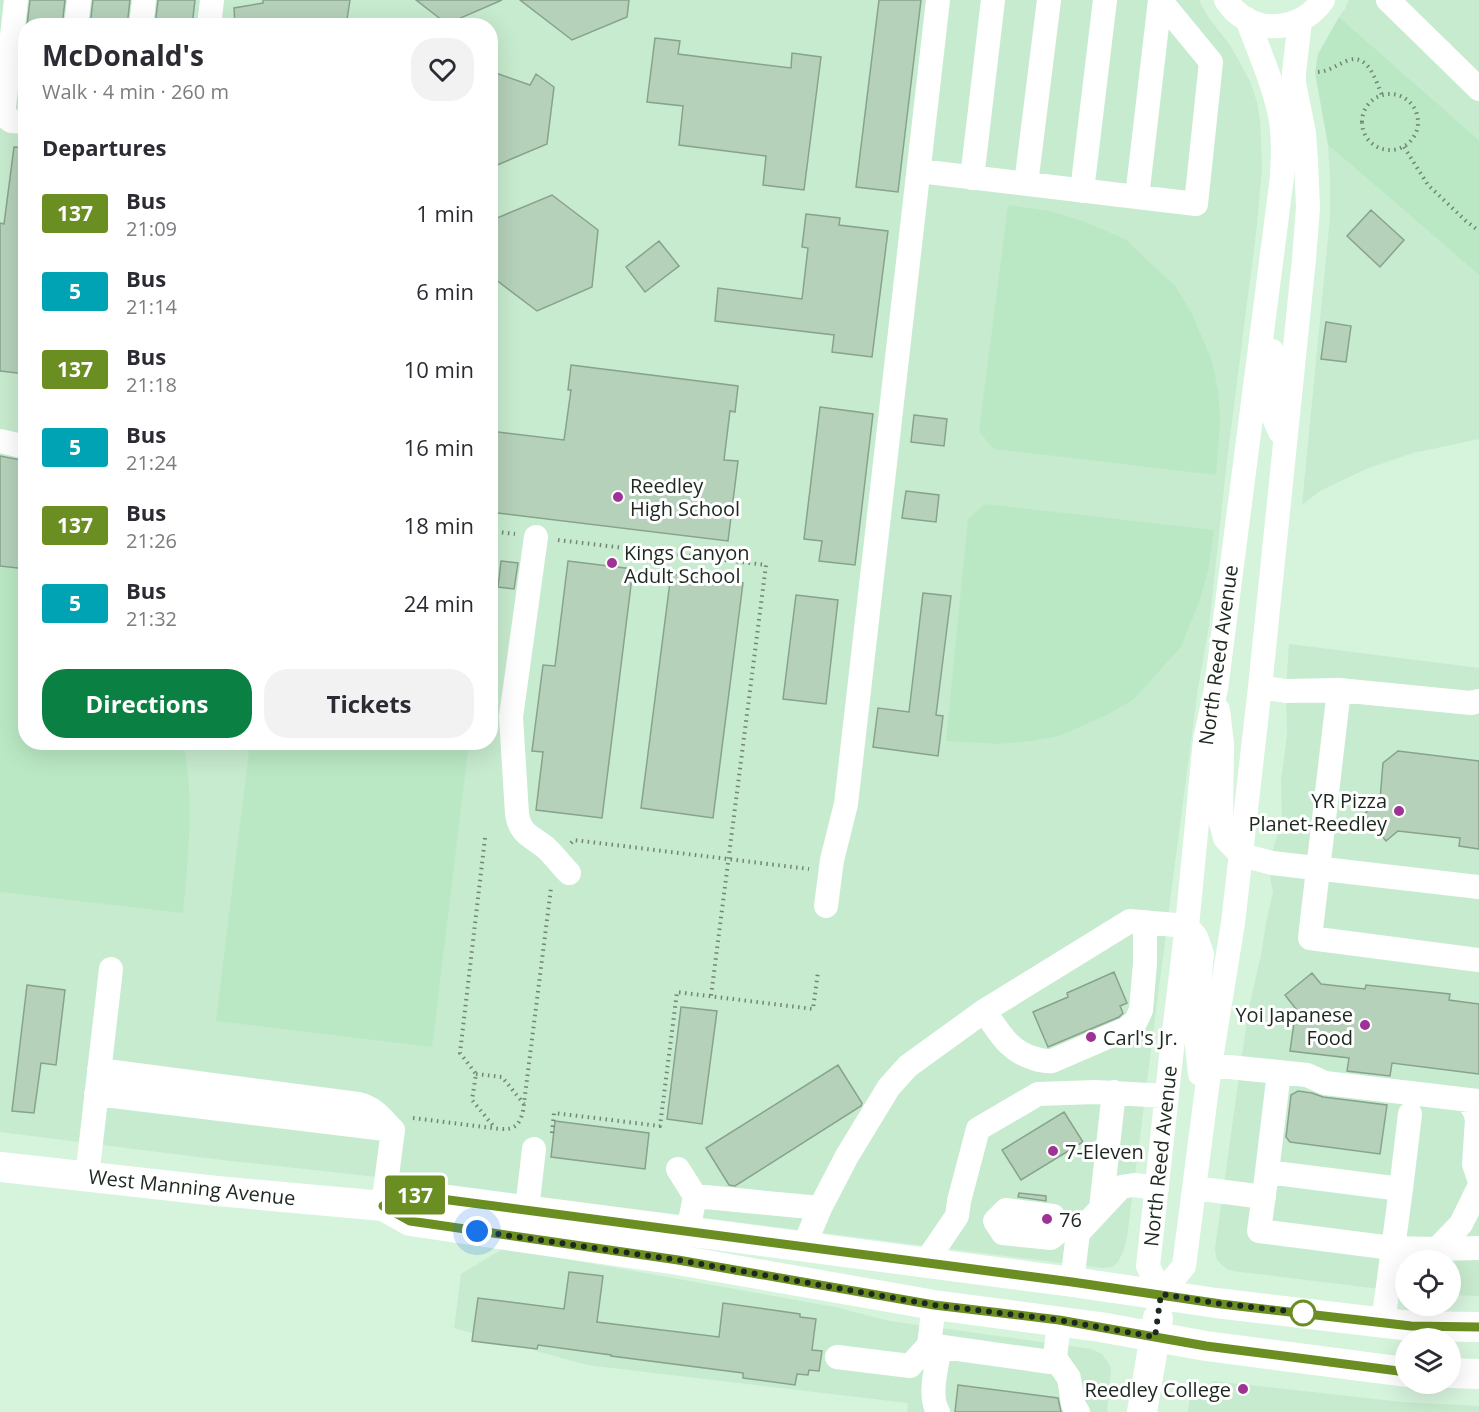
<!DOCTYPE html>
<meta charset="utf-8">
<style>
body{margin:0;font-family:"Open Sans",sans-serif;background:#f2f2f3;color:#2b2b33;height:100vh;display:flex;flex-direction:column;font-size:22px;white-space:nowrap}
*{box-sizing:border-box;margin:0}
p{font-size:20px;color:#7c7c81}
.icon{flex:none;width:33px;height:33px;fill:none;stroke:currentColor;stroke-width:2;stroke-linecap:round;stroke-linejoin:round}
.map{position:relative;flex:1;overflow:hidden}
.side{position:absolute;left:18px;top:18px;width:480px;height:732px;display:flex;flex-direction:column;background:#fff;border-radius:24px;box-shadow:0 6px 24px #0002}
.side>*{flex:none}
.badge{padding:0 12px;border-radius:4px;font-size:21px;line-height:39px}
.buttons{position:absolute;left:1395px;top:1250px;display:grid;gap:12px}
.buttons a{display:grid;place-items:center;width:66px;height:66px;border-radius:50%;background:#fff;box-shadow:0 6px 24px #0002;font-size:30px}
.you{position:absolute;width:30px;height:30px;margin:-15px;border:4px solid #fff;border-radius:50%;background:#1a73e8;box-shadow:0 0 0 9px #1a73e833}
.map>.badge{position:absolute;translate:-50% -50%;box-shadow:0 0 0 3px #fff}
h2{padding:0 24px;font-size:22px;line-height:54px}
.round{display:grid;place-items:center;flex:none;width:63px;height:63px;border-radius:24px;background:#f2f2f3}
.overview{display:flex;align-items:center;justify-content:space-between;height:102px;padding:0 24px}
h1{font-size:28px;font-weight:700;line-height:45px}
.cta{display:flex;gap:12px;margin-top:auto;padding:12px 24px}
.cta a{flex:1;height:69px;border-radius:24px;background:#0b8043;color:#fff;font-size:24px;font-weight:700;line-height:69px;text-align:center}
.cta a+a{background:#f2f2f3;color:#2b2b33}
ul{padding:0;list-style:none}
li{display:flex;align-items:center;gap:18px;height:78px;padding:0 24px}
li div{flex:1}
li b{display:block;font-size:22px}
li em{font-style:normal}
li .badge{min-width:66px;font-weight:700;text-align:center}
.map>svg:first-child{display:block}
.built{fill:#c7ebce;fill-rule:evenodd}
.green{fill:#bae8c4}
.building{fill:#b5d1ba;stroke:#88a38d;stroke-width:1.5}
.lines{fill:none;stroke-linecap:round;stroke-linejoin:round}
.path{stroke:#728576;stroke-width:4;stroke-dasharray:1.5 4.5;stroke-linecap:butt}
.minor{stroke:#fff;stroke-width:24}
.major{stroke:#fff;stroke-width:30}
.line-casing{stroke:#fff;stroke-width:14}
.line{stroke:#6b8e23;stroke-width:9}
.walk{stroke:#1d281f;stroke-width:6;stroke-dasharray:0 10.8}
.poi-dot{fill:#9d3395;stroke:#fff;stroke-width:2}
.stop-dot{fill:#fff;stroke:#6b8e23;stroke-width:3}
.labels{text-anchor:middle;dominant-baseline:central;stroke-width:6;stroke-linejoin:round;paint-order:stroke}
.poi-label{font-size:20px;fill:#1d281f;stroke:#fff;text-anchor:start}
.street-label{font-size:20px;fill:#1d281f;stroke:#fff}
</style>
<div class="map">
<svg width="1479" height="1412" viewBox="0 0 1479 1412">
<rect width="100%" height="100%" fill="#d6f3dc"/>
<!-- built -->
<path class="built" d="M0,0H1199L1208,17L1230,45L1250,81L1257,102L1260,120L1262,167L1257,225L1227,460L1209,626L1198,688L1177,848L1127,1237L1124,1250L1118,1262L1112,1267L1102,1268L387,1178L222,1160L0,1132ZM26,26H490V742H26Z
M1349,0H1479V140L1339,17L1345,9Z
M1328,145L1479,275V439L1413,453L1366,469L1320,491L1302,505L1330,217V176Z
M1289,644L1479,668V1296L1451,1295L1450,1260H1406L1405,1292L1233,1271L1227,1269L1222,1265L1217,1260L1216,1255L1215,1249L1223,1192L1240,1069L1249,1007L1261,955L1266,923L1273,892L1270,876L1274,845L1282,822L1281,780L1287,736L1286,690Z
M504,1248L835,1307L889,1321L1092,1349L1102,1354L1109,1364L1111,1369L1107,1412H907L908,1403L587,1365L454,1328L461,1274Z
M1213,1381L1402,1402L1479,1406V1412H1188L1190,1397Z"/>
<!-- green -->
<path class="green" d="M1339,17L1479,140V275L1328,145L1315,73L1318,54Z
M1008,205L1049,211L1080,220L1125,239L1176,287L1192,314L1212,361L1218,391L1220,421L1216,475L994,449L979,432Z
M985,504L1214,530L1208,571L1199,602L1181,647L1134,699L1107,715L1059,736L1030,741L999,744L946,741L968,519Z
M0,566L25,569L26,742L183,743C195,798 188,857 183,913L0,892Z
M250,743H469L432,1047L216,1021Z"/>
<!-- building -->
<path class="building" d="M30,0H65L62,26H27Z
M93,0H130L127,26H90Z
M158,0H195L192,26H155Z
M263,0H350L346,26H235L234,8L263,3Z
M416,0H502L447,24Z
M520,0H629L627,17L572,40Z
M879,0H921L898,192L856,187Z
M655,38L680,41L678,54L791,68L792,53L821,57L804,190L763,185L766,156L679,145L683,106L647,102Z
M490,71L530,85L536,74L554,87L547,144L490,168Z
M14,147L26,148V374L0,371V223L4,224Z
M552,195L598,230L592,287L537,311L491,276L497,218Z
M1371,210L1404,240L1380,267L1347,236Z
M806,214L840,218L839,225L888,231L872,357L832,352L834,335L715,321L718,288L802,299L808,248L802,247Z
M659,241L679,266L645,292L626,267Z
M1326,322L1351,326L1346,362L1321,359Z
M571,365L738,386L735,412L730,411L724,460L738,461L728,541L490,512V431L564,440L571,390H568Z
M820,407L873,414L855,565L819,561L822,541L804,539Z
M914,415L947,419L944,446L911,442Z
M0,456L26,461V569L0,566Z
M906,491L939,495L936,522L902,518Z
M501,561L518,563L514,589L498,587Z
M568,561L633,569L602,818L536,810L543,752L532,751L543,665L555,666Z
M671,574L743,583L713,818L641,808Z
M923,593L951,596L936,715L943,716L938,756L873,747L878,708L909,712Z
M796,595L838,600L826,704L783,699Z
M1398,751L1479,761V849L1459,846L1460,838L1398,831L1386,841L1364,814L1380,800L1383,763Z
M1114,972L1127,1003L1120,1006L1123,1013L1119,1017L1048,1047L1033,1012L1068,997L1067,993Z
M1312,973L1321,984L1365,989L1366,985L1450,994L1449,1000L1479,1004V1074L1392,1063L1390,1076L1347,1071L1349,1058L1290,1051L1296,1009L1285,995Z
M27,985L65,990L56,1065L41,1063L34,1113L12,1111Z
M681,1007L717,1011L702,1124L667,1119Z
M838,1065L862,1103L861,1106L735,1186L729,1185L706,1148Z
M1298,1091L1312,1093L1323,1097L1387,1105L1380,1154L1290,1142L1286,1137L1291,1095Z
M1064,1112L1083,1142L1021,1180L1002,1150Z
M555,1121L649,1133L645,1169L551,1157Z
M1019,1193L1046,1196V1201L1018,1197Z
M569,1272L603,1276L597,1322L719,1337L723,1303L800,1314V1317L816,1319L812,1350L822,1351L819,1371L809,1370L808,1375L797,1374L795,1385L743,1378V1373L611,1356V1355L538,1345L537,1349L472,1341L478,1298L564,1309Z
M958,1385L1058,1398L1061,1412H955Z"/>
<g class="lines">
<!-- path -->
<path class="path" d="M1318,72C1330,71 1338,64 1349,60C1369,54 1376,82 1382,95
M1362 122a28 28 0 1 1 56 0a28 28 0 1 1-56 0Z
M1404,147L1428,185L1466,221L1479,231
M490,531L515,534
M558,540L766,565L711,996
M485,838L460,1053L476,1074L472,1100L495,1128
M571,843L574,840L809,869
M476,1074L502,1077L524,1104
M413,1118L500,1129C514,1130 520,1125 523,1111L551,888
M552,1133L554,1113L660,1126L677,992L813,1009L818,972"/>
<!-- minor -->
<path class="minor" d="M16,0L4,107V115L11,121L26,122
M1226,0C1229,4 1232,8 1235,11C1262,36 1303,29 1323,0
M1388,0L1479,89
M1247,19C1259,52 1275,86 1281,121C1284,140 1283,158 1282,177L1216,689L1205,740L1187,926L1172,1048L1148,1266L1161,1294L1184,1266L1210,1065L1233,923L1260,687L1304,259L1308,208L1306,160L1304,133L1294,83V72L1300,21
M76,26L79,0
M141,26L144,0
M209,26L212,0
M919,171L1196,204L1211,62L1160,0
M972,178L993,0
M1026,184L1049,0
M1082,191L1105,0
M1137,197L1160,0
M1272,351L1271,398L1274,418L1280,432
M0,441L26,447
M536,537L511,717L517,814C520,834 531,836 545,847C554,855 561,865 569,873
M1260,687L1286,691L1339,690L1471,703L1479,701
M1339,690L1310,938L1479,960
M1218,710L1222,744L1221,823L1225,838L1241,855L1272,863L1479,887
M826,906L832,860L846,804L938,0
M984,1011C999,1031 1007,1050 1033,1058C1039,1060 1045,1062 1052,1061L1126,1029L1136,1021L1141,1010L1145,963V922
M1210,1065L1307,1075L1325,1083L1479,1101
M99,1070L358,1104C375,1108 381,1118 393,1130L383,1206
M96,1094L393,1130
M1468,1100L1475,1112L1477,1119L1474,1164L1479,1179
M678,1169L695,1196
M1267,1172L1279,1072
M87,1177L111,969
M1194,1188L1264,1197
M1401,1189L1410,1114
M1101,1208L1114,1092
M527,1209L534,1149
M1006,1210L1053,1216L1061,1230L1051,1238L1003,1233L995,1221Z
M688,1231L695,1196L820,1208
M804,1246L820,1208L847,1156L889,1087L908,1066L984,1011L1130,921L1187,926L1196,937L1202,954L1195,1026L1200,1074
M1437,1249L1461,1224L1479,1187
M925,1263L957,1216L959,1201L978,1129L1038,1094L1095,1092L1167,1096
M1072,1282L1078,1233L1121,1187L1134,1185L1157,1188
M934,1305L929,1345L1050,1362L1055,1358
M1059,1321L1055,1358L1069,1378L1073,1404L1078,1412
M1383,1323L1401,1189L1267,1172L1259,1231L1392,1248L1437,1249L1479,1248
M837,1357L910,1366L929,1345
M938,1412C928,1395 937,1366 940,1347"/>
<!-- major -->
<path class="major" d="M0,1167L217,1191L383,1206L410,1221L678,1260L934,1305L1100,1327L1206,1346L1406,1372
M383,1206L411,1195L1072,1282L1216,1303L1411,1326L1479,1327
M1450,1373L1479,1374
M1142,1412L1158,1318"/>
</g>
<g class="lines">
<defs>
<path id="line" d="M1406,1372L1206,1346L1059,1320L934,1305L678,1260L410,1221L383,1206L411,1195L1072,1282L1221,1304L1411,1326L1479,1327"/>
</defs>
<!-- line casing -->
<use href="#line" class="line-casing"/>
<!-- line -->
<use href="#line" class="line"/>
<!-- walk -->
<path class="walk" d="M477,1231L678,1260L934,1305L1059,1320L1155,1337L1161,1294L1215,1303L1314,1314L1303,1313"/>
</g>
<!-- markers -->
<g class="poi-dot">
<circle cx="618" cy="497" r="6"/>
<circle cx="612" cy="563" r="6"/>
<circle cx="1399" cy="811" r="6"/>
<circle cx="1365" cy="1025" r="6"/>
<circle cx="1091" cy="1037" r="6"/>
<circle cx="1053" cy="1151" r="6"/>
<circle cx="1047" cy="1219" r="6"/>
<circle cx="1243" cy="1389" r="6"/>
</g>
<circle class="stop-dot" cx="1303" cy="1313" r="12"/>
<g class="labels">
<!-- poi labels -->
<g class="poi-label">
<text x="630" y="485">Reedley<tspan x="630" dy="23">High School</tspan></text>
<text x="624" y="552">Kings Canyon<tspan x="624" dy="23">Adult School</tspan></text>
<text x="1387" y="800" text-anchor="end">YR Pizza<tspan x="1387" dy="23">Planet-Reedley</tspan></text>
<text x="1353" y="1014" text-anchor="end">Yoi Japanese<tspan x="1353" dy="23">Food</tspan></text>
<text x="1103" y="1037">Carl's Jr.</text>
<text x="1065" y="1151">7-Eleven</text>
<text x="1059" y="1219">76</text>
<text x="1231" y="1389" text-anchor="end">Reedley College</text>
</g>
<!-- street labels -->
<g class="street-label">
<text transform="translate(1218 655) rotate(-82)">North Reed Avenue</text>
<text transform="translate(1160 1156) rotate(-84)">North Reed Avenue</text>
<text transform="translate(192 1187) rotate(6)">West Manning Avenue</text>
</g>
</g>
</svg>
<div class="buttons">
<a><svg class="icon" aria-label="locate" viewBox="0 0 24 24"><circle cx="12" cy="12" r="6"/><path d="M12 2v4M12 18v4M2 12h4M18 12h4"/></svg></a>
<a><svg class="icon" aria-label="layers" viewBox="0 0 24 24"><path d="M12 4l9 5-9 5-9-5zM3 14l9 5 9-5"/></svg></a>
</div>
<div class="you" style="left:477px;top:1231px"></div>
<b class="badge" style="left:415px;top:1195px;background:#6b8e23;color:#fff">137</b>
<section class="side">
<div class="overview"><div><h1>McDonald's</h1><p>Walk · 4 min · 260 m</p></div><a class="round"><svg class="icon" aria-label="heart" viewBox="0 0 24 24"><path d="M12 20l-8-8c-3-5 5-10 8-4 3-6 11-1 8 4z"/></svg></a></div>
<h2>Departures</h2>
<ul>
<li><span class="badge" style="background:#6b8e23;color:#fff">137</span><div><b>Bus</b><p>21:09</p></div><em>1 min</em></li>
<li><span class="badge" style="background:#00a3b4;color:#fff">5</span><div><b>Bus</b><p>21:14</p></div><em>6 min</em></li>
<li><span class="badge" style="background:#6b8e23;color:#fff">137</span><div><b>Bus</b><p>21:18</p></div><em>10 min</em></li>
<li><span class="badge" style="background:#00a3b4;color:#fff">5</span><div><b>Bus</b><p>21:24</p></div><em>16 min</em></li>
<li><span class="badge" style="background:#6b8e23;color:#fff">137</span><div><b>Bus</b><p>21:26</p></div><em>18 min</em></li>
<li><span class="badge" style="background:#00a3b4;color:#fff">5</span><div><b>Bus</b><p>21:32</p></div><em>24 min</em></li>
</ul>
<div class="cta"><a>Directions</a><a>Tickets</a></div>
</section>
</div>
